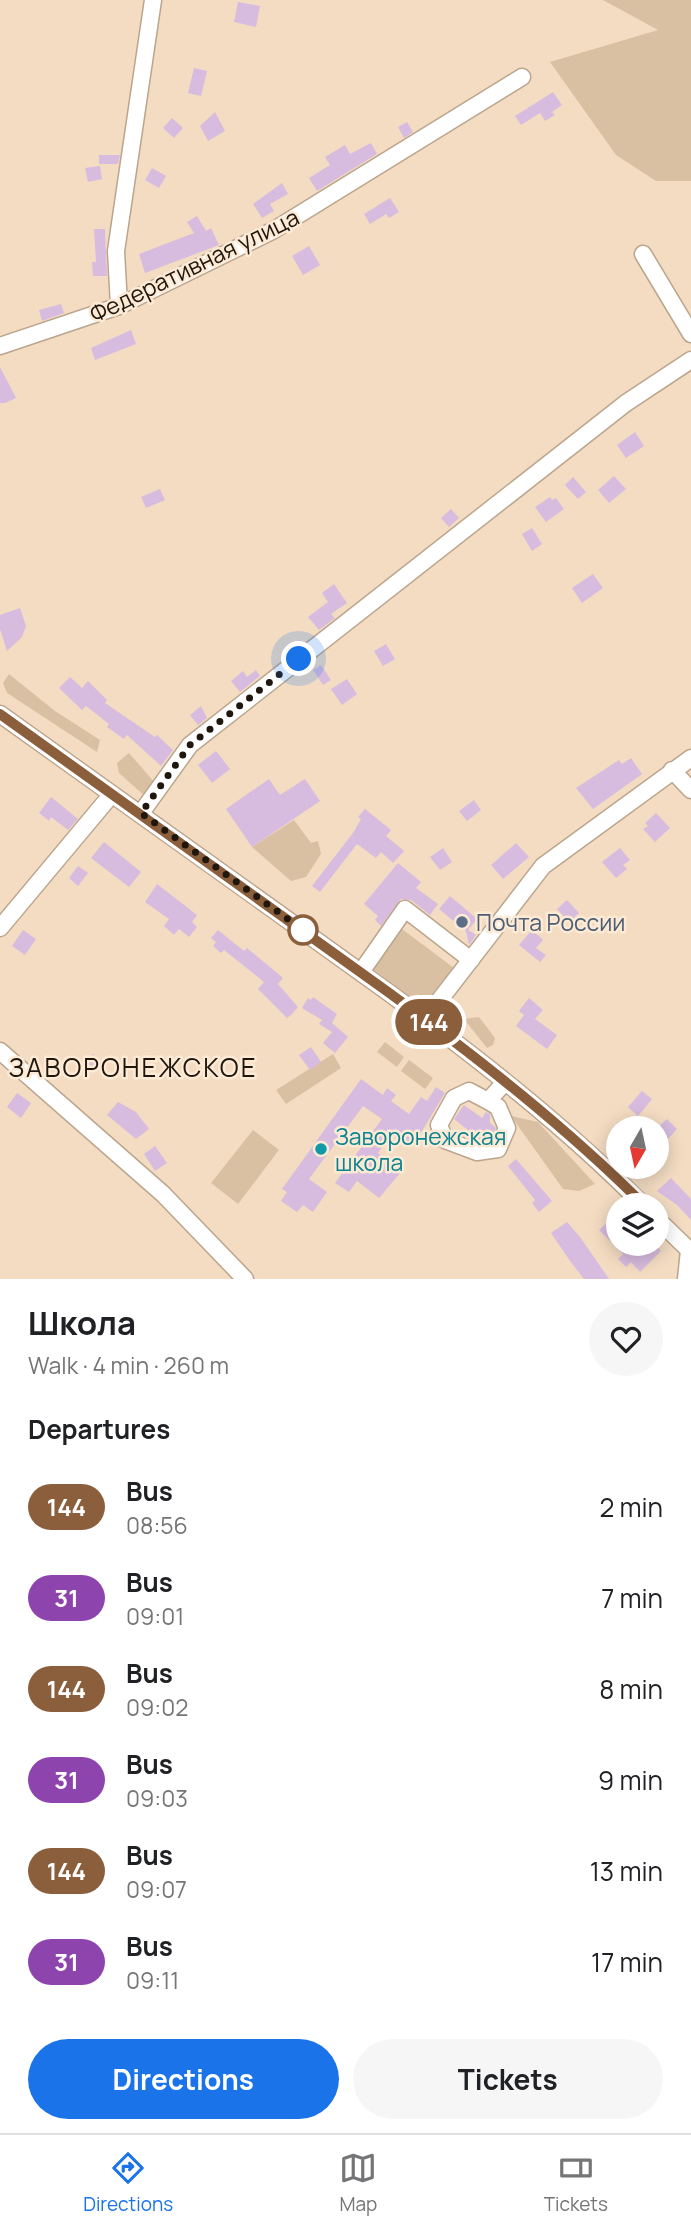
<!DOCTYPE html>
<meta charset="utf-8">
<style>
body{margin:0;font-family:Manrope,sans-serif;background:#f6f6f6;color:#202124;height:100vh;display:flex;flex-direction:column;font-size:26px;white-space:nowrap}
*{box-sizing:border-box;margin:0}
p{font-size:23px;color:#757577}
.icon{flex:none;width:38px;height:38px;fill:none;stroke:currentColor;stroke-width:2;stroke-linecap:round;stroke-linejoin:round}
.map{position:relative;height:1279px;overflow:hidden}
.side{display:flex;flex-direction:column;background:#fff;flex:1}
.side>*{flex:none}
.badge{padding:0 14px;border-radius:23px;font-size:24px;line-height:46px}
.needle{width:46px;rotate:189deg}
.controls{position:absolute;left:606px;top:1116px;display:grid;gap:14px}
.controls a{display:grid;place-items:center;width:63px;height:63px;border-radius:50%;background:#fff;box-shadow:0 4px 18px #0003;font-size:35px}
.you{position:absolute;width:35px;height:35px;margin:-18px;border:5px solid #fff;border-radius:50%;background:#1a73e8;box-shadow:0 0 0 10px #1a73e833}
.map>.badge{position:absolute;translate:-50% -50%;box-shadow:0 0 0 4px #fff}
h2{padding:0 28px;font-size:26px;line-height:63px}
.round{display:grid;place-items:center;flex:none;width:74px;height:74px;border-radius:37px;background:#f6f6f6}
.summary{display:flex;align-items:center;justify-content:space-between;height:119px;padding:0 28px}
h1{font-size:33px;font-weight:700;line-height:52px}
.primary-button{display:flex;gap:14px;margin-top:auto;padding:14px 28px}
.primary-button a{flex:1;height:80px;border-radius:42px;background:#1a73e8;color:#fff;font-size:28px;font-weight:700;line-height:80px;text-align:center}
.primary-button a+a{background:#f6f6f6;color:#202124}
ul{padding:0;list-style:none}
li{display:flex;align-items:center;gap:21px;height:91px;padding:0 28px}
li div{flex:1}
li b{display:block;font-size:26px}
li em{font-style:normal}
li .badge{min-width:77px;font-weight:700;text-align:center}
.dock{display:flex;justify-content:space-around;align-items:center;height:98px;border-top:2px solid #e0e0e0;background:#fff;font-size:19px;color:#757577}
.dock a{display:grid;justify-items:center;gap:4px}
.dock .on{color:#1a73e8}
.map>svg:first-child{display:block}
.green{fill:#dac0a3}
.building{fill:#d7bcdf}
.lines{fill:none;stroke-linecap:round;stroke-linejoin:round}
.minor-casing{stroke:#bba58d;stroke-width:19}
.minor{stroke:#fff;stroke-width:16}
.line-casing{stroke:#fff;stroke-width:16}
.line{stroke:#8b5e3c;stroke-width:10}
.walk{stroke:#1f170e;stroke-width:7;stroke-dasharray:0 12.6}
.service-dot{fill:#5c6f8a;stroke:#fcead5;stroke-width:2.5}
.stop-dot{fill:#fff;stroke:#8b5e3c;stroke-width:3.5}
.culture-dot{fill:#0f9aa8;stroke:#fcead5;stroke-width:2.5}
.labels{text-anchor:middle;dominant-baseline:central;stroke-width:5;stroke-linejoin:round;paint-order:stroke}
.street-label{font-size:23px;fill:#1f170e;stroke:#fcead5}
.service-label{font-size:23px;fill:#4e5e75;stroke:#fcead5;text-anchor:start}
.culture-label{font-size:23px;fill:#0d838f;stroke:#fcead5;text-anchor:start}
.quarter-label{font-size:26px;letter-spacing:2px;fill:#1f170e;stroke:#fcead5}
</style>
<div class="map">
<svg width="691" height="1279" viewBox="0 0 691 1279">
<rect width="100%" height="100%" fill="#f3dcc2"/>
<!-- green -->
<path class="green" d="M603,0H691V181H656L616,155L550,62L658,30Z
M9,674L55,711L100,740L97,752L7,693L3,683Z
M129,753L155,783L147,798L119,773L117,763Z
M294,820L311,843L318,841L321,854L306,877L291,881L252,847Z
M398,926L458,971L429,1011L369,966Z
M479,1017L495,1038L493,1045L487,1048L464,1019Z
M385,1042L404,1057L397,1067L377,1052Z
M333,1054L341,1068L286,1104L276,1090Z
M409,1060L433,1078L425,1089L401,1071Z
M511,1116L538,1122L595,1184L579,1191L563,1189Z
M253,1130L279,1150L238,1204L211,1183Z"/>
<!-- building -->
<path class="building" d="M238,2L260,6L256,27L234,22Z
M194,68L207,71L201,96L188,93Z
M553,92L562,105L552,112L555,115L545,121L540,113L521,125L515,116Z
M215,112L225,131L208,141L200,126Z
M172,118L183,128L174,138L163,128Z
M407,122L413,132L404,138L398,127Z
M371,143L377,154L317,191L309,178L330,165L325,157L345,145L350,154Z
M99,155H120L118,164H99Z
M100,166L102,179L88,182L85,168Z
M152,168L166,176L159,188L145,180Z
M282,183L288,194L270,204L274,211L262,218L253,204Z
M390,198L399,212L389,218L386,214L370,224L364,214Z
M197,216L206,231L211,228L219,245L145,273L139,254L194,233L187,222Z
M94,229H105L107,276H93L92,262H96Z
M309,246L320,265L303,275L292,256Z
M61,304L64,313L42,321L39,310Z
M131,330L136,344L95,360L91,348Z
M0,367L16,398L5,403H0Z
M635,432L644,446L626,458L617,445Z
M614,476L626,489L609,503L598,490Z
M573,477L586,492L578,499L565,485Z
M160,489L165,500L146,508L141,497Z
M550,497L552,500L556,498L564,509L546,522L535,507Z
M451,509L459,518L449,527L441,518Z
M532,528L542,544L532,551L522,534Z
M593,574L603,588L582,603L572,588Z
M334,584L347,603L331,614L335,618L319,630L308,617L328,602L322,593Z
M20,608L26,626L22,637L7,651L0,629V615Z
M386,644L395,659L383,666L374,651Z
M321,665L331,680L323,685L313,670Z
M256,670L260,676L240,692L231,681L243,671L247,677Z
M70,677L82,688L88,681L107,700L105,703L155,737L157,735L173,750L161,766L127,735L124,739L107,727L109,724L86,706L82,710L59,688Z
M347,679L357,694L342,705L331,689Z
M201,706L207,718L198,725L190,715Z
M216,751L230,769L212,783L198,765Z
M631,758L642,774L593,809L576,788L619,760L622,764Z
M269,779L280,795L305,779L320,801L252,847L226,809Z
M51,797L78,819L68,830L51,817L49,821L39,813Z
M474,800L481,810L467,821L459,811Z
M365,809L391,830L386,836L404,851L393,863L381,852L376,858L357,844L320,892L312,886L353,833L361,819L358,817Z
M656,813L670,828L655,842L643,829L648,826L645,823Z
M104,842L141,872L129,887L91,858Z
M516,843L529,857L503,879L491,865Z
M443,848L452,862L440,870L430,857Z
M620,848L630,860L623,865L627,869L616,878L602,862Z
M398,863L421,882L416,888L438,904L430,915L411,900L401,899L381,926L375,920L378,916L364,904Z
M78,866L88,873L78,886L69,878Z
M157,884L197,915L192,922L197,927L189,937L179,929L174,935L164,926L169,919L145,902Z
M450,896L477,919L468,930L476,935L469,945L466,931L439,909Z
M567,900L579,913L569,922L557,909Z
M23,930L36,939L25,955L12,946Z
M218,930L244,951L247,948L283,978L278,984L298,1007L291,1015L287,1018L258,989L264,982L224,950L221,953L213,946L216,942L211,938Z
M532,930L543,940L536,948L546,955L540,962L519,945Z
M313,997L337,1014L332,1023L348,1037L335,1053L323,1043L332,1032L319,1024L322,1020L302,1008L308,998L311,1000Z
M529,998L543,1010L535,1019L557,1035L547,1049L516,1026L524,1015L519,1011Z
M311,1047L321,1062L310,1070L299,1055Z
M93,1054L100,1061L91,1072L83,1066Z
M361,1079L383,1095L387,1088L396,1095L391,1101L409,1114L421,1097L427,1101L436,1087L445,1093L413,1146L393,1131L378,1153L401,1172L379,1198L357,1181L349,1192L335,1183L382,1119L363,1106L309,1179L327,1192L313,1212L303,1205L297,1212L281,1201L287,1192L282,1189Z
M642,1091L652,1099L638,1116L628,1107Z
M17,1093L31,1103L21,1118L7,1107Z
M118,1102L136,1112L149,1129L136,1139L107,1115Z
M464,1105L482,1118L486,1112L490,1114V1123L496,1128L491,1139L482,1141L454,1119Z
M667,1119L677,1129L665,1142L656,1129Z
M155,1146L167,1163L155,1171L144,1154Z
M516,1159L552,1201L539,1212L532,1203L535,1200L508,1166Z
M671,1178L691,1199V1220L677,1205L657,1191Z
M618,1212V1244H655L661,1251L640,1272L631,1262L626,1267L618,1259L623,1254L599,1230Z
M567,1222L580,1237L609,1279H584L570,1261L551,1233Z"/>
<g class="lines">
<defs>
<path id="minor" d="M643,254L691,334
M119,306L116,251L153,0
M0,346L119,306L274,230L522,77
M0,714C130,807 259,899 388,992C478,1058 566,1127 644,1206
M672,770L691,790
M141,813L190,745L626,403L691,360
M0,928L112,794
M361,972L405,909L471,960
M425,1019L543,866L691,758
M0,1051L163,1194L245,1279
M488,1101L498,1107L507,1128L498,1149L477,1152L445,1140L439,1125L454,1098L469,1091L488,1101L505,1082
M656,1218L691,1252
M686,1279L689,1250"/>
</defs>
<!-- minor casing -->
<use href="#minor" class="minor-casing"/>
<!-- minor -->
<use href="#minor" class="minor"/>
</g>
<g class="lines">
<defs>
<path id="line" d="M0,714C129,807 259,899 388,992C478,1058 566,1127 645,1206"/>
</defs>
<!-- line casing -->
<use href="#line" class="line-casing"/>
<!-- line -->
<use href="#line" class="line"/>
<!-- walk -->
<path class="walk" d="M299,659L190,745L141,813L303,930"/>
</g>
<!-- markers -->
<circle class="service-dot" cx="462" cy="922" r="7"/>
<circle class="stop-dot" cx="303" cy="930" r="14"/>
<circle class="culture-dot" cx="321" cy="1149" r="7"/>
<g class="labels">
<!-- street labels -->
<g class="street-label">
<text transform="translate(194 265) rotate(-26)">Федеративная улица</text>
</g>
<!-- service labels -->
<g class="service-label">
<text x="476" y="922">Почта России</text>
</g>
<!-- culture labels -->
<g class="culture-label">
<text x="335" y="1136">Заворонежская<tspan x="335" dy="26">школа</tspan></text>
</g>
<!-- quarter labels -->
<g class="quarter-label">
<text x="133" y="1067">ЗАВОРОНЕЖСКОЕ</text>
</g>
</g>
</svg>
<div class="controls">
<a><svg class="needle" viewBox="-14 -14 28 28"><path d="M0-13l5 13h-10z" fill="#e53935"/><path d="M0 13l5-13h-10z" fill="#757577"/></svg></a>
<a><svg class="icon" aria-label="layers" viewBox="0 0 24 24"><path d="M12 4l9 5-9 5-9-5zM3 14l9 5 9-5"/></svg></a>
</div>
<div class="you" style="left:299px;top:659px"></div>
<b class="badge" style="left:429px;top:1022px;background:#8b5e3c;color:#fff">144</b>
</div>
<section class="side">
<div class="summary"><div><h1>Школа</h1><p>Walk · 4 min · 260 m</p></div><a class="round"><svg class="icon" aria-label="heart" viewBox="0 0 24 24"><path d="M12 20l-8-8c-3-5 5-10 8-4 3-6 11-1 8 4z"/></svg></a></div>
<h2>Departures</h2>
<ul>
<li><span class="badge" style="background:#8b5e3c;color:#fff">144</span><div><b>Bus</b><p>08:56</p></div><em>2 min</em></li>
<li><span class="badge" style="background:#8e44ad;color:#fff">31</span><div><b>Bus</b><p>09:01</p></div><em>7 min</em></li>
<li><span class="badge" style="background:#8b5e3c;color:#fff">144</span><div><b>Bus</b><p>09:02</p></div><em>8 min</em></li>
<li><span class="badge" style="background:#8e44ad;color:#fff">31</span><div><b>Bus</b><p>09:03</p></div><em>9 min</em></li>
<li><span class="badge" style="background:#8b5e3c;color:#fff">144</span><div><b>Bus</b><p>09:07</p></div><em>13 min</em></li>
<li><span class="badge" style="background:#8e44ad;color:#fff">31</span><div><b>Bus</b><p>09:11</p></div><em>17 min</em></li>
</ul>
<div class="primary-button"><a>Directions</a><a>Tickets</a></div>
</section>
<nav class="dock">
<a class="on"><svg class="icon" aria-label="directions" viewBox="0 0 24 24"><path d="M12 3l9 9-9 9-9-9zM9 14v-3h6M13 9l2 2-2 2"/></svg>Directions</a>
<a><svg class="icon" aria-label="map" viewBox="0 0 24 24"><path d="M3 6l6-2 6 2 6-2v14l-6 2-6-2-6 2zM9 4v14M15 6v14"/></svg>Map</a>
<a><svg class="icon" aria-label="tickets" viewBox="0 0 24 24"><path d="M3 7h18v10H3zM15 7v10"/></svg>Tickets</a>
</nav>
